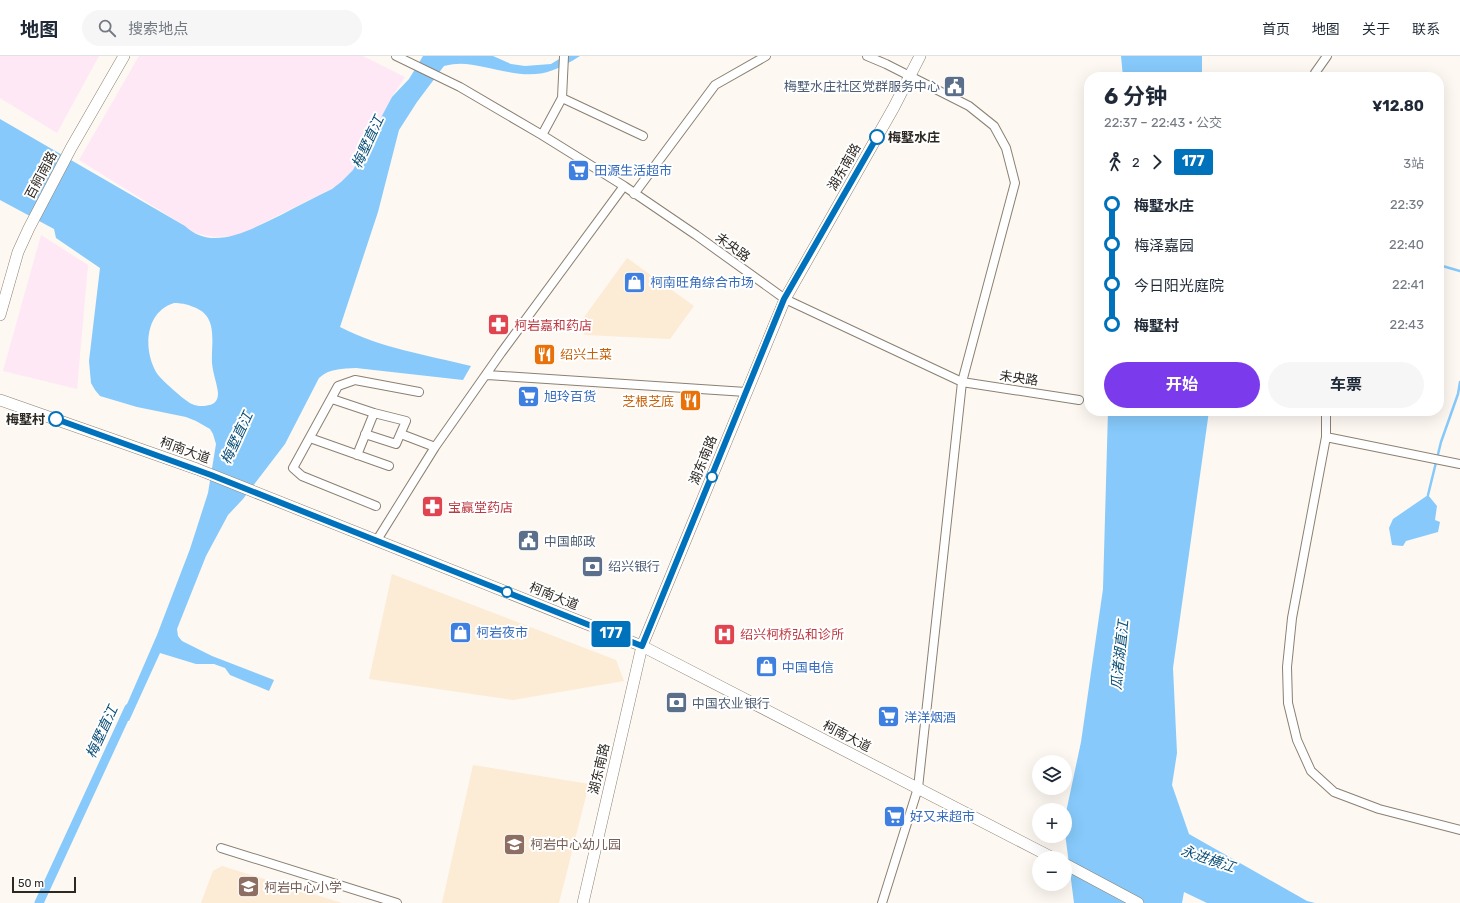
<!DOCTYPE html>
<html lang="zh">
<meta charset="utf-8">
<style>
body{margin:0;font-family:Rubik,"Noto Sans SC",sans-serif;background:#f6f6f7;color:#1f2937;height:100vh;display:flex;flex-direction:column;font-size:15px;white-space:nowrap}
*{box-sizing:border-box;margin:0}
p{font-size:13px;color:#747a83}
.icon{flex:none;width:22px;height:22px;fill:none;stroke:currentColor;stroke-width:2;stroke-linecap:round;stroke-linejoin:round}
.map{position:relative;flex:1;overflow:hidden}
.drawer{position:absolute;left:1084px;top:16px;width:360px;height:344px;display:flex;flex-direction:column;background:#fff;border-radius:16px;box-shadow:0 4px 16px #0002}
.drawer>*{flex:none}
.badge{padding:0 8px;border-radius:3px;font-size:14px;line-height:26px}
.tools{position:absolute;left:1032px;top:699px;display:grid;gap:8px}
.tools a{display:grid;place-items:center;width:40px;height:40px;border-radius:50%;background:#fff;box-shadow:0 4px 16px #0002;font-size:20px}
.scale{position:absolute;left:12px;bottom:10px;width:64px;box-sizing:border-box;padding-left:4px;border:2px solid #2d2822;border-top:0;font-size:11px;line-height:14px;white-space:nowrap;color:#2d2822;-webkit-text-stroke:3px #fff;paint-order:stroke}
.map>.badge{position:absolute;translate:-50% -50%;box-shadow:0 0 0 2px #fff}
.legs{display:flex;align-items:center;gap:6px;height:44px;padding:0 20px;font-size:13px}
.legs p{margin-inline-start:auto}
.overview{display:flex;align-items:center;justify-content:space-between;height:68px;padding:0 20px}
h1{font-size:22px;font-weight:700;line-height:30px}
.action{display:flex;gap:8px;margin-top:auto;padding:8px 20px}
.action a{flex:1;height:46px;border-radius:24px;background:#7c3aed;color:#fff;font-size:16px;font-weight:700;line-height:46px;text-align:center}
.action a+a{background:#f6f6f7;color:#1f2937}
ul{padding:0 20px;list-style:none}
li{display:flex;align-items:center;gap:14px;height:40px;font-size:15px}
li i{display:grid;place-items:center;width:6px;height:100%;margin:0 5px;background:currentColor}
li i::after{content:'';width:10px;height:10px;margin:-5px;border:3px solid;border-radius:50%;background:#fff}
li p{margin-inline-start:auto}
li:first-child i{background:linear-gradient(#0000 50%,currentColor 0)}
li:last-child i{background:linear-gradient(currentColor 50%,#0000 0)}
header{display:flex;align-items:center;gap:24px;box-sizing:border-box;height:56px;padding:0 20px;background:#fff;border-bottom:1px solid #e0e1e3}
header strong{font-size:19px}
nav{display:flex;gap:22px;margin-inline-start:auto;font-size:14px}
.search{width:280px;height:36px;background:#f6f6f7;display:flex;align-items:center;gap:10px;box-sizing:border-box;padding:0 14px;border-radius:22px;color:#747a83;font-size:15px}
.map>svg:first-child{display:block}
.built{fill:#fcebd5}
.industrial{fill:#fee8f6}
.water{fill:#86c9fa;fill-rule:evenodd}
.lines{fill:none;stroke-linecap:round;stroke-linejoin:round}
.stream{stroke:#86c9fa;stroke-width:2.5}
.canal{stroke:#86c9fa;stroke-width:9}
.street-casing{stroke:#8b8072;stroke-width:10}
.secondary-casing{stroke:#8b8072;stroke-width:12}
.street{stroke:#fff;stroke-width:8}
.secondary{stroke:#fff;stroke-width:11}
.line-1-casing{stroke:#fff;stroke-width:9}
.line-1{stroke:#0072bc;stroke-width:6}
.stop-1-dot{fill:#fff;stroke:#0072bc;stroke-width:2}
.labels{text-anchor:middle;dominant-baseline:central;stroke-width:4;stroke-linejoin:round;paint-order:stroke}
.service-label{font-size:13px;fill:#4e5e75;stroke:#fff;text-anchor:start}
.stop-label{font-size:13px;font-weight:bold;fill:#2d2822;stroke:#fff;text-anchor:start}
.street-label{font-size:13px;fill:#2d2822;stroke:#fff}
.shop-label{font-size:13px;fill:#366cbe;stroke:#fff;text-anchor:start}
.health-label{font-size:13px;fill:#be3a42;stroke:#fff;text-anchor:start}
.food-label{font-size:13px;fill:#c56008;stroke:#fff;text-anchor:start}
.education-label{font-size:13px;fill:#785e54;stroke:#fff;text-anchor:start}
.water-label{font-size:14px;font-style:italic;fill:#0b4f77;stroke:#fff}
</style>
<header>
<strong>地图</strong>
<div class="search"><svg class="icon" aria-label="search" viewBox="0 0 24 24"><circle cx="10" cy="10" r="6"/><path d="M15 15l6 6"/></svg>搜索地点</div>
<nav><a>首页</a><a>地图</a><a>关于</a><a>联系</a></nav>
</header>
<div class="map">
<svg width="1460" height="847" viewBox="0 0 1460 847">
<rect width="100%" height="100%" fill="#fdf8f2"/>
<!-- built -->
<path class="built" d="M627,202L694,250L670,283L585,279L577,271Z
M392,518L616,604L624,625L513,644L369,623Z
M473,709L589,728L559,847H442Z
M222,810L342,847H201L213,815Z"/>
<!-- industrial -->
<path class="industrial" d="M0,0H99L57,77L0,42Z
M139,0H363L405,21L392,41L353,114L337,130L245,176L235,180L214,181L193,177L185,170L79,104Z
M41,179L88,209L77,333L3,315Z"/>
<!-- water -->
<path class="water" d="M423,0H493L511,8L525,10L551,8L564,0H580C541,25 527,20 484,11C469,8 460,6 444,10L417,46L399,74L378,156L340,271C381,292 426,299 471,310L463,324L356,312C342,313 330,312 319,322L285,388L243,443L228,459L206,500L177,573L178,580L182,585L212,600L274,624L269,635L230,619L225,612L214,608H196L160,597L129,665L121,662L157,579L190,493L208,437L216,388L213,378L210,373L196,365L186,361L137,351L100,340L95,334L91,327L89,305L100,212L56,182L54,173L0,144V63L185,170C213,197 253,172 281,159C298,150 315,141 332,133L341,126L353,114L392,41L409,23ZM174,247C183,247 190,249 198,253C218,263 211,288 212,307C213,318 217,327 218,337C218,343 216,347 210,349C205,350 198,351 192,348C186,346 159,322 156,316C143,293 145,256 174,247Z
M1121,0H1202V21H1123Z
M1108,355H1209L1173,612L1177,697L1172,729L1189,778L1307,845L1315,847H1207L1184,836L1182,847H1074L1065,777V761L1081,686L1103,533Z
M1428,439L1437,450L1435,464L1440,466L1438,476L1406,485L1403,490L1392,489L1389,472L1393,463Z"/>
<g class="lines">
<!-- stream -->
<path class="stream" d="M1439,209L1460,215
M1428,439L1441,386L1458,338L1460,326"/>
<!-- canal -->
<path class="canal" d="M39,847L129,652"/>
<defs>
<path id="street" d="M396,0L460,31L542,79L624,130L696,179L785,243L962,326L1079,344
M867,0L886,8L969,50L994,70L1006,92L1015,127L962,326L918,732L882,847
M1314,21L1315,17L1327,0
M562,42L643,80
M542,79L562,42L564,0
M634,138L715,29L766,0
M487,319L746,336
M332,343L374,357L406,365L396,388L365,378
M1326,355V381L1292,562L1287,611L1288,647L1297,684L1311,715L1334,736L1379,753L1460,774
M401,378L435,391
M1326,381L1460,408
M310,382L389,410
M357,399L374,357
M376,450L302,420L293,412L338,330L355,324L419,336
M377,484L435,391L501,297L624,130
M221,792L397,847"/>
<path id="secondary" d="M0,259L18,196L29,172L71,92L124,0
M0,344L197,413L642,590L1053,802
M1065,808L1138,847
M583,847L642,590L785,243L894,51L920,0"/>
</defs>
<!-- street casing -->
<use href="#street" class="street-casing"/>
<!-- secondary casing -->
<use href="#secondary" class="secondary-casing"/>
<!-- street -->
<use href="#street" class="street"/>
<!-- secondary -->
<use href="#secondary" class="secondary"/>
</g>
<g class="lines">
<defs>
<path id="line-1" d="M56,363L211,419L642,590L784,243L877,81"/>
</defs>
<!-- line-1 casing -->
<use href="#line-1" class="line-1-casing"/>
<!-- line-1 -->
<use href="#line-1" class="line-1"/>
</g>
<!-- icons -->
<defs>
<symbol id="civic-square" viewBox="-11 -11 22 22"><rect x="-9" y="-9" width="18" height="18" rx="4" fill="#5c6f8a" stroke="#fff"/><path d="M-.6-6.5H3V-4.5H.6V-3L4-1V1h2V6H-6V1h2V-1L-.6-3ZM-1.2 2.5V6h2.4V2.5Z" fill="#fff"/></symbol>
<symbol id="supermarket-square" viewBox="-11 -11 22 22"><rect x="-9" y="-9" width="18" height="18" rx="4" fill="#3f7fe0" stroke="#fff"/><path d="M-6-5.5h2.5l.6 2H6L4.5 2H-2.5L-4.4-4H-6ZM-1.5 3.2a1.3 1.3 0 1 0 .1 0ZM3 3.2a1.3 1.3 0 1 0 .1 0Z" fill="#fff"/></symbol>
<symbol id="shop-square" viewBox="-11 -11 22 22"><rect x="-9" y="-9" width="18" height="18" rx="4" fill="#3f7fe0" stroke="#fff"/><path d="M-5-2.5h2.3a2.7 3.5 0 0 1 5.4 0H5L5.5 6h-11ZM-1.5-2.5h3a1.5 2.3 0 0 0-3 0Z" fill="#fff"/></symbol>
<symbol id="pharmacy-square" viewBox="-11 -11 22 22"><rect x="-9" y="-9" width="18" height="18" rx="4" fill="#e0444e" stroke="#fff"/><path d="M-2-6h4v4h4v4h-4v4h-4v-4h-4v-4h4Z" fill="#fff"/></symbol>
<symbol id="restaurant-square" viewBox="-11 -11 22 22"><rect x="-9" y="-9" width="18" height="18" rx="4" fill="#e8710a" stroke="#fff"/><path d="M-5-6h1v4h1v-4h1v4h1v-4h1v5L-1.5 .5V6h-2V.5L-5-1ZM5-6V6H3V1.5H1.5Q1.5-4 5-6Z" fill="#fff"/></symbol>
<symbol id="bank-square" viewBox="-11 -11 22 22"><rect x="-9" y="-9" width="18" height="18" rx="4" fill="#5c6f8a" stroke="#fff"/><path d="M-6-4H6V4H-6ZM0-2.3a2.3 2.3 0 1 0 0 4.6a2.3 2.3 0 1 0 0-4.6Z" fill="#fff"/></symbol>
<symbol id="hospital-square" viewBox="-11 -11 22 22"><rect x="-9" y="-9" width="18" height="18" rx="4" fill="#e0444e" stroke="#fff"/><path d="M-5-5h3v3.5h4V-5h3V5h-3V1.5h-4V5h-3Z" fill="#fff"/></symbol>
<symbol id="school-square" viewBox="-11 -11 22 22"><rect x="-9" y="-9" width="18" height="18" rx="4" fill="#8d6e63" stroke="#fff"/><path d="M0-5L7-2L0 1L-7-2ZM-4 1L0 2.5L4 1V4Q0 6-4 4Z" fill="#fff"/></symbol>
</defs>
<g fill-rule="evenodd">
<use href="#civic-square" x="942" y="18" width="25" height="25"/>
<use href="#supermarket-square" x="566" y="102" width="25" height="25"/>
<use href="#shop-square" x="622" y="214" width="25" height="25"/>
<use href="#pharmacy-square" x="486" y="256" width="25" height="25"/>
<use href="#restaurant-square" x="532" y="286" width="25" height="25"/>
<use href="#supermarket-square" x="516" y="328" width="25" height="25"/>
<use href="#restaurant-square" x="678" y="332" width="25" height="25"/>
<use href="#pharmacy-square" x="420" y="438" width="25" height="25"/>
<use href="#civic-square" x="516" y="472" width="25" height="25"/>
<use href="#bank-square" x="580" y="498" width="25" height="25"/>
<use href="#shop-square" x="448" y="564" width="25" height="25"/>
<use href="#hospital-square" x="712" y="566" width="25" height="25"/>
<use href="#shop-square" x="754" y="598" width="25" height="25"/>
<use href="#bank-square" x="664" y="634" width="25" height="25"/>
<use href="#supermarket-square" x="876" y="648" width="25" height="25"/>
<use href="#supermarket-square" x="882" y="748" width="25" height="25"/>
<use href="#school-square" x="502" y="776" width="25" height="25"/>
<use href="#school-square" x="236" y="818" width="25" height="25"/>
</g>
<!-- markers -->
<g class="stop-1-dot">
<circle cx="877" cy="81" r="7"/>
<circle cx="56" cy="363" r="7"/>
<circle cx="712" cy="421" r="5"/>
<circle cx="507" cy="536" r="5"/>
</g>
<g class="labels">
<!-- service labels -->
<g class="service-label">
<text x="940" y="30" text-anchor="end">梅墅水庄社区党群服务中心</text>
<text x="544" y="485">中国邮政</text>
<text x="608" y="510">绍兴银行</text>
<text x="692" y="647">中国农业银行</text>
</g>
<!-- stop labels -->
<g class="stop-label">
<text x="888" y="81">梅墅水庄</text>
<text x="45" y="363" text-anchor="end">梅墅村</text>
</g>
<!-- street labels -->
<g class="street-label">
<text transform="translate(844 111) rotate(-60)">湖东南路</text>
<text transform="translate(41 119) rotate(-62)">百舸南路</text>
<text transform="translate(733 191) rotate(36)">未央路</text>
<text transform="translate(1019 322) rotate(8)">未央路</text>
<text transform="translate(185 394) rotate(20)">柯南大道</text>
<text transform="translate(703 404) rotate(-68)">湖东南路</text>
<text transform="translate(554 540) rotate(22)">柯南大道</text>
<text transform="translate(847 680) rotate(27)">柯南大道</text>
<text transform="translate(599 713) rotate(-77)">湖东南路</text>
</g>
<!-- shop labels -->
<g class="shop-label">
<text x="594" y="114">田源生活超市</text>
<text x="650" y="226">柯南旺角综合市场</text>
<text x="544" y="340">旭玲百货</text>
<text x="476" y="576">柯岩夜市</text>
<text x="782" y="611">中国电信</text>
<text x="904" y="661">洋洋烟酒</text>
<text x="910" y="760">好又来超市</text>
</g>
<!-- health labels -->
<g class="health-label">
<text x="514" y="269">柯岩嘉和药店</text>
<text x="448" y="451">宝赢堂药店</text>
<text x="740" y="578">绍兴柯桥弘和诊所</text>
</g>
<!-- food labels -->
<g class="food-label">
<text x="560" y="298">绍兴土菜</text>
<text x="674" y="345" text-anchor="end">芝根芝底</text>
</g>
<!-- education labels -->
<g class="education-label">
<text x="530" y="788">柯岩中心幼儿园</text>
<text x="264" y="831">柯岩中心小学</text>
</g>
<!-- water labels -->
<g class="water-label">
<text transform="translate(368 86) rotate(-65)">梅墅直江</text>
<text transform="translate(237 382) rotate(-65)">梅墅直江</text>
<text transform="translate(1120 599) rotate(-84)">瓜渚湖直江</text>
<text transform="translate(102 676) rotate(-65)">梅墅直江</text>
<text transform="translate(1208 803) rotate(19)">永进横江</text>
</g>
</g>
</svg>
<div class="tools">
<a><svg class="icon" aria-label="layers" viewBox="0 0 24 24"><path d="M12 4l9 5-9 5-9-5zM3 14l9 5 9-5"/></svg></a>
<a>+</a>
<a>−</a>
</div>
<div class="scale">50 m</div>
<b class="badge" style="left:611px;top:578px;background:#0072bc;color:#fff">177</b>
<section class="drawer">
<div class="overview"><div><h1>6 分钟</h1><p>22:37 – 22:43 · 公交</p></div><b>¥12.80</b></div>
<div class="legs"><svg class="icon" aria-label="walk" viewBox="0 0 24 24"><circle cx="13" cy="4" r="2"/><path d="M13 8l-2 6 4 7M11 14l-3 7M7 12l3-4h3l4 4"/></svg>2<svg class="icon" aria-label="forward" viewBox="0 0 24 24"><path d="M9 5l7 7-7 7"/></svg><b class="badge" style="background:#0072bc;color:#fff">177</b><p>3站</p></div>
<ul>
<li><i style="color:#0072bc"></i><b>梅墅水庄</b><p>22:39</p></li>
<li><i style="color:#0072bc"></i><span>梅泽嘉园</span><p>22:40</p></li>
<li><i style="color:#0072bc"></i><span>今日阳光庭院</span><p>22:41</p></li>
<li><i style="color:#0072bc"></i><b>梅墅村</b><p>22:43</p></li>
</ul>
<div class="action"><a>开始</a><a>车票</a></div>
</section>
</div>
